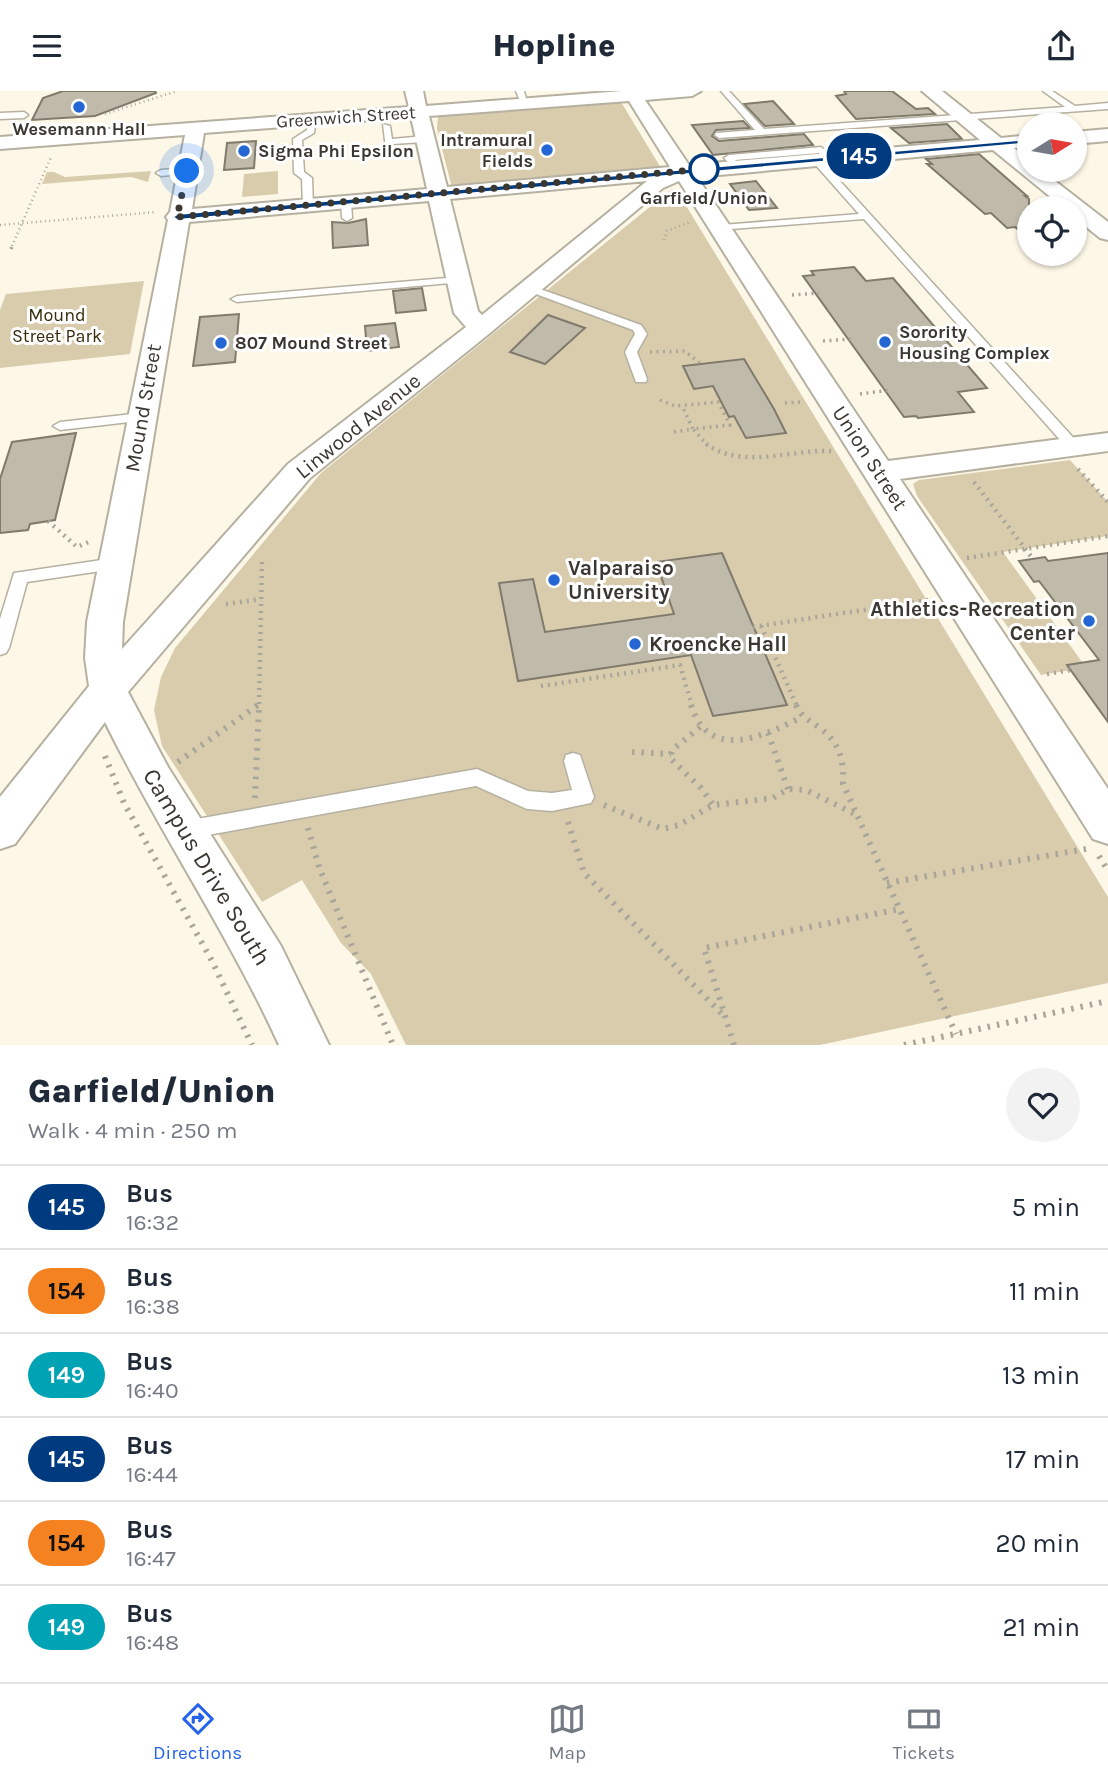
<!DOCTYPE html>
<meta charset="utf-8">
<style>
body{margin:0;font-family:Karla,sans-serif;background:#f2f2f3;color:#1f2937;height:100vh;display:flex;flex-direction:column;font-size:26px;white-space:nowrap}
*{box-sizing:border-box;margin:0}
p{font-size:23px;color:#747a83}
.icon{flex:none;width:38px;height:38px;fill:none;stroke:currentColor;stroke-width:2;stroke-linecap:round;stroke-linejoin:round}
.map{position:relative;height:954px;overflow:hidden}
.side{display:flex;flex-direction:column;background:#fff;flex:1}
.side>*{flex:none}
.badge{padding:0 14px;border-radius:23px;font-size:24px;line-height:46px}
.needle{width:46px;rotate:79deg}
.controls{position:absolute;left:1017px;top:21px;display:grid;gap:14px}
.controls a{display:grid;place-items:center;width:70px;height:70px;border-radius:50%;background:#fff;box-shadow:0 2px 5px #0004;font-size:35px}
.you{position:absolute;width:35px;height:35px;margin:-18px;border:5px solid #fff;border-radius:50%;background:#1a73e8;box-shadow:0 0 0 10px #1a73e833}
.map>.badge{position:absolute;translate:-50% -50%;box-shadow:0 0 0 4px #fff}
.round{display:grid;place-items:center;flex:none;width:74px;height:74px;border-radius:37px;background:#f2f2f3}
.summary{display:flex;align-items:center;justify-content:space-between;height:119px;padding:0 28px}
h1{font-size:33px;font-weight:800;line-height:52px}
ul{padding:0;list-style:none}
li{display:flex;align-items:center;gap:21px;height:84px;padding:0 28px;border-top:2px solid #e0e1e3}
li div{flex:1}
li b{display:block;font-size:26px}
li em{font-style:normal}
li .badge{min-width:77px;font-weight:700;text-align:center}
header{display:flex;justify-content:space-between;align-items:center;height:91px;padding:0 28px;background:#fff;font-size:32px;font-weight:800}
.tabs{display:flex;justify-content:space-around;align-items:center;height:98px;border-top:2px solid #e0e1e3;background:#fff;font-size:19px;color:#747a83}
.tabs a{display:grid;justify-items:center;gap:4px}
.tabs .on{color:#2563eb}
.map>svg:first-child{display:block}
.green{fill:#d8ccad}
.building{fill:#c0baaa;stroke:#807a6c;stroke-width:2}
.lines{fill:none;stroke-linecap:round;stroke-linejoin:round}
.lane-casing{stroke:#b5b0a0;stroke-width:3}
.street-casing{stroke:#b5b0a0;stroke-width:4}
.path-far3{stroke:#aaa599;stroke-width:2.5;stroke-dasharray:1 3.5;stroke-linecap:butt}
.path-far2{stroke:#aaa599;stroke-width:3.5;stroke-dasharray:2 4.5;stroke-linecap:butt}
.path-far1{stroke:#aaa599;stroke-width:4.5;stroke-dasharray:2 5;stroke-linecap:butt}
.path{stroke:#aaa599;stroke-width:6;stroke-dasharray:2.5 7;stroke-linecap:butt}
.lane{fill:#fff;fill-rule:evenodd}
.street{fill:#fff;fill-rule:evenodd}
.line{fill:#003b80;stroke:#fff;stroke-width:2}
.walk{stroke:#393730;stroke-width:7;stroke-dasharray:0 12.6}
.poi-dot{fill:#2467d4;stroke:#fff;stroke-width:2.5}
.stop-dot{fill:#fff;stroke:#003b80;stroke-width:3.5}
.labels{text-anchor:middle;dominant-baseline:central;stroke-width:6;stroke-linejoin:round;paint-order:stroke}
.far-street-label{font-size:18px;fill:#393730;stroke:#fff}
.far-poi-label{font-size:18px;font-weight:bold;fill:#393730;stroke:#fff;text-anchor:start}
.far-stop-label{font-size:18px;font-weight:bold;fill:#393730;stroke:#fff}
.far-park-label{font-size:18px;fill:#362b0a;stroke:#fff}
.street-label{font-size:21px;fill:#393730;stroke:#fff}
.poi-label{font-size:21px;font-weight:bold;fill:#393730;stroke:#fff;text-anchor:start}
.near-street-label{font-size:24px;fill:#393730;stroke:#fff}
</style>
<header><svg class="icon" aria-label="menu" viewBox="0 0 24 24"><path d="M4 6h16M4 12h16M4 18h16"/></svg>Hopline<svg class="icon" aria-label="share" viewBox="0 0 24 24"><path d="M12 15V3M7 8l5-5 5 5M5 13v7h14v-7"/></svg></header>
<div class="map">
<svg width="1108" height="954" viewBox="0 0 1108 954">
<rect width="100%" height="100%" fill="#fdf7e7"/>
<!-- green -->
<path class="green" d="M621,11L661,77L452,97L437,38L438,25Z
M151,80L148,91L131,86L42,93L47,81H54L65,86Z
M278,80V103L242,106L244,83Z
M672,98L677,100L1108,806V892L820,954H406L371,883L341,852L302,789L262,811L162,655L154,619L161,586L175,557L321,382Z
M144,190L130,263L0,277V219L6,203Z
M1070,369L1108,411V445L1003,461L1082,571L1068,574L1071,579L1041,584L917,405L913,393L919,389Z"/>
<!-- building -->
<path class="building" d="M63,0H155L156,2L95,25L32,29L43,7Z
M844,0H892L916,18L928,17L935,23L856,28L836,5L846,3Z
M773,10L794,33L765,35L744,13Z
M743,30L750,37L716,39L712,45L719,50L804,43L813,54L713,64L692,34Z
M947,33L962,48L909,52L891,37Z
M256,50L254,77L224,79L227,52Z
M979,63L1027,105H1025L1029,108V148L1015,136L1007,137L991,122L985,123L927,73H932L926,68Z
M756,90L777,117L749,119L730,93Z
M366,128L368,154L333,157L332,131L348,132Z
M854,176L866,190L893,187L987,297L958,301L974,321L918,327L916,325L904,326L803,185L814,184L811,180Z
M422,197L426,219L396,222L393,200Z
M239,223L235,271L193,275L200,226Z
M548,224L585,237L545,273L510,261Z
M395,232L399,256L367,260L365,235Z
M744,268L774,318L786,342L746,347L734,325L729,326L713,295L694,298L683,275Z
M76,342L55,429L30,433L28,439L0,442V388L12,351Z
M722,462L787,614L713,625L691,564L518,590L499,492L533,488L545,541L674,523L656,471Z
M1108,462V631L1067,574L1099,569L1039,490L1034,491L1019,470L1045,466L1048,470Z"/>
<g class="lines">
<defs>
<path id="lane" d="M516,0H524L528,15H522Z
M721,0H729L764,38L1065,16L1043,0H1052L1075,15L1108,12V18L719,47L715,44L716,42L755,39Z
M0,22L24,21L28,24L24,27L0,28Z
M309,27L316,29L314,42L302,49L304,81L312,87L313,115L308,118L303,115L302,88L294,82L293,48L307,39Z
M383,33L390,35L392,48L424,45L428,48L424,51L393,53L395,64L387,66Z
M821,56L830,64V68H824L819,62L735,69L740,75L735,78L724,67L729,64Z
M813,67H819L1079,353L1081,356L1079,359H1069L864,128L718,139L717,137L722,134L859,123L813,71Z
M187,77L192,80L190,82L161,85L156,82L161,79Z
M346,108L351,111L352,127L347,130L342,127L341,111Z
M458,186L464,189L462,191L237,211L231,208L237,205Z
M529,194L641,234L647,243L637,261L647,288L646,291H636L625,261L635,243L633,239L525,199L523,197Z
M142,322L147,323V329L60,339L53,335L60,331Z
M115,467L123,473L121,477L27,491L9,557L6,562L0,564V528L14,482Z
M573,662L580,664L594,706L591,712L552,720L527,718L476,695L186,748L179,746L176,739L179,732L186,730L477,678L528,700L552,702L572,699L564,670L566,664Z"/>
<path id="street" d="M405,0H423L426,15L622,0H701L692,5L645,9L689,74L980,49L922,0H942L1001,47L1029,44V56L1014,57L1029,69V79H1041L1108,131V149L1100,147L1074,126V117H1064L993,59L697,86L888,370L1108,342V360L900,388L1108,698V753L1093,748L679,90L663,97L490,242L310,387L128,601L168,676L281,855L329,954H279C228,842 159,741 105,631L15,753L0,758V706L89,595L85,567L87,531L168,129L166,126L170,121L185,44L0,58V46L409,16ZM629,10L670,76L447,96L429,25ZM411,26L427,98L192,118L204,42ZM647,90L482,224L478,220L450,108ZM429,110L454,222L466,236L288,373L122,558L123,531L189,131Z
M1108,38V50L1074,53V41Z"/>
</defs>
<!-- lane casing -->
<use href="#lane" class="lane-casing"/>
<!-- street casing -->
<use href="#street" class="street-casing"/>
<!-- path-far3 -->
<path class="path-far3" d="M105,23L177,0
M0,134L156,121
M664,149L667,140L690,131
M12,155L51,66"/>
<!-- path-far2 -->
<path class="path-far2" d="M11,158L13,153
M792,204L819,202
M823,250L851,248
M650,261L685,260L701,273
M860,303L890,299
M660,309L675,315L718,311L730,334L693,338L708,355
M785,312L801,311
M674,341L693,338L682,315"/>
<!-- path-far1 -->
<path class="path-far1" d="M706,353C743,379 790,358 833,360
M1078,378L1108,411
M974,391L1033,468
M48,430L77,456L91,450
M967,467L1108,445
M226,513L261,508
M761,535L797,615
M753,536L928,509
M1047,583L1071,579
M541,595L680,574L692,615
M259,613L262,471
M256,615L259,613V615"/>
<!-- path -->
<path class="path" d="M691,614C709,671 762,646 802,626
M796,614C802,627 809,629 820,637C840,652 844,670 843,693L956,943
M700,636L672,659L670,667L701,697L713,714
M768,642L788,698
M632,661L671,663
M105,665L124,712L212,870L252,954
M178,671L258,614
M255,707L259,614
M604,714L663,738L679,734L713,714L773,707L788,698L806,699L855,723
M568,731L584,782L724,925
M308,737L319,776L393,954
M1099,765L1108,780
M887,792L1086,758
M734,954L704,857L900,818
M904,954L1108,910"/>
<!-- lane -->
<use href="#lane" class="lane"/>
<!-- street -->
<use href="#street" class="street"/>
</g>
<!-- line -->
<path class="line" d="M1029,48L1032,52L177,129L173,126L177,123Z"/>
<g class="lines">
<!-- walk -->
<path class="walk" d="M187,80L177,126L704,78"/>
</g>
<!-- markers -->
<g class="poi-dot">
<circle cx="79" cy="16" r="7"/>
<circle cx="547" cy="59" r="7"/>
<circle cx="244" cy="60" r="7"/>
<circle cx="885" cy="251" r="7"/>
<circle cx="221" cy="252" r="7"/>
<circle cx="554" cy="489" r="7"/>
<circle cx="1089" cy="530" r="7"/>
<circle cx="635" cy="553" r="7"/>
</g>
<circle class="stop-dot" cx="704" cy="78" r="14"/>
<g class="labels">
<!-- far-street labels -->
<g class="far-street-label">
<text transform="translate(346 26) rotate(-4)">Greenwich Street</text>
</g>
<!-- far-poi labels -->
<g class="far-poi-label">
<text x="79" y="38" text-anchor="middle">Wesemann Hall</text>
<text x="533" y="49" text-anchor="end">Intramural<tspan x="533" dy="21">Fields</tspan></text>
<text x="258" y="60">Sigma Phi Epsilon</text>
<text x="899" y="241">Sorority<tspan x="899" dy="21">Housing Complex</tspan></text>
<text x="235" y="252">807 Mound Street</text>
</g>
<!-- far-stop labels -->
<g class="far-stop-label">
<text x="704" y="107">Garfield/Union</text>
</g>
<!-- far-park labels -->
<g class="far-park-label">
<text x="57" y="224">Mound<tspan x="57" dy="21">Street Park</tspan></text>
</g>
<!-- street labels -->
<g class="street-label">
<text transform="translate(143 317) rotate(-80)">Mound Street</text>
<text transform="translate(358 335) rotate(-39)">Linwood Avenue</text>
<text transform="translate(870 367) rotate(57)">Union Street</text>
</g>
<!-- poi labels -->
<g class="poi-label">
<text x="568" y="477">Valparaiso<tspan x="568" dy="24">University</tspan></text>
<text x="1075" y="518" text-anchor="end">Athletics-Recreation<tspan x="1075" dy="24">Center</tspan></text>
<text x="649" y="553">Kroencke Hall</text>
</g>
<!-- near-street labels -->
<g class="near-street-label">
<text transform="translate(207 776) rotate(59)">Campus Drive South</text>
</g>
</g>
</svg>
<div class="controls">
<a><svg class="needle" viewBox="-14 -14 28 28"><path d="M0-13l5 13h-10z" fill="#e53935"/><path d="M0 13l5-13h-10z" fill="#747a83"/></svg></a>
<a><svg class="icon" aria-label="locate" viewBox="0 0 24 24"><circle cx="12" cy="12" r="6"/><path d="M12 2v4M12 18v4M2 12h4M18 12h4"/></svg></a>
</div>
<div class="you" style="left:187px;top:80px"></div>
<b class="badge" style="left:859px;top:65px;background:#003b80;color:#fff">145</b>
</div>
<section class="side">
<div class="summary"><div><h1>Garfield/Union</h1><p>Walk · 4 min · 250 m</p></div><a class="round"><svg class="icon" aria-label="heart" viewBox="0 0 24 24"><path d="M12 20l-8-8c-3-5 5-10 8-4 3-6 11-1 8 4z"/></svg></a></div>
<ul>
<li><span class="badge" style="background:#003b80;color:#fff">145</span><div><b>Bus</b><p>16:32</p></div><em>5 min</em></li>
<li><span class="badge" style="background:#f58220;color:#111">154</span><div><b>Bus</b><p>16:38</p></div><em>11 min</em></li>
<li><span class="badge" style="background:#00a3b4;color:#fff">149</span><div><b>Bus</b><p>16:40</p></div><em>13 min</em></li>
<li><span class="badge" style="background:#003b80;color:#fff">145</span><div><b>Bus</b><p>16:44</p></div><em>17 min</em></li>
<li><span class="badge" style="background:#f58220;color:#111">154</span><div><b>Bus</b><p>16:47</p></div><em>20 min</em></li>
<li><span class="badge" style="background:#00a3b4;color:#fff">149</span><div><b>Bus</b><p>16:48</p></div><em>21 min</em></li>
</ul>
</section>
<nav class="tabs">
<a class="on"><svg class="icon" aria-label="directions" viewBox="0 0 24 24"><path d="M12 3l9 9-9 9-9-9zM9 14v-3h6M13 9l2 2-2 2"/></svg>Directions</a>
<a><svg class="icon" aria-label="map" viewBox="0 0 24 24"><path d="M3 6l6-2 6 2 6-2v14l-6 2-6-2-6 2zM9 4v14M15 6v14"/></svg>Map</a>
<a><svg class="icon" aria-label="tickets" viewBox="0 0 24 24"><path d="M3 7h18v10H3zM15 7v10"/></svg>Tickets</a>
</nav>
